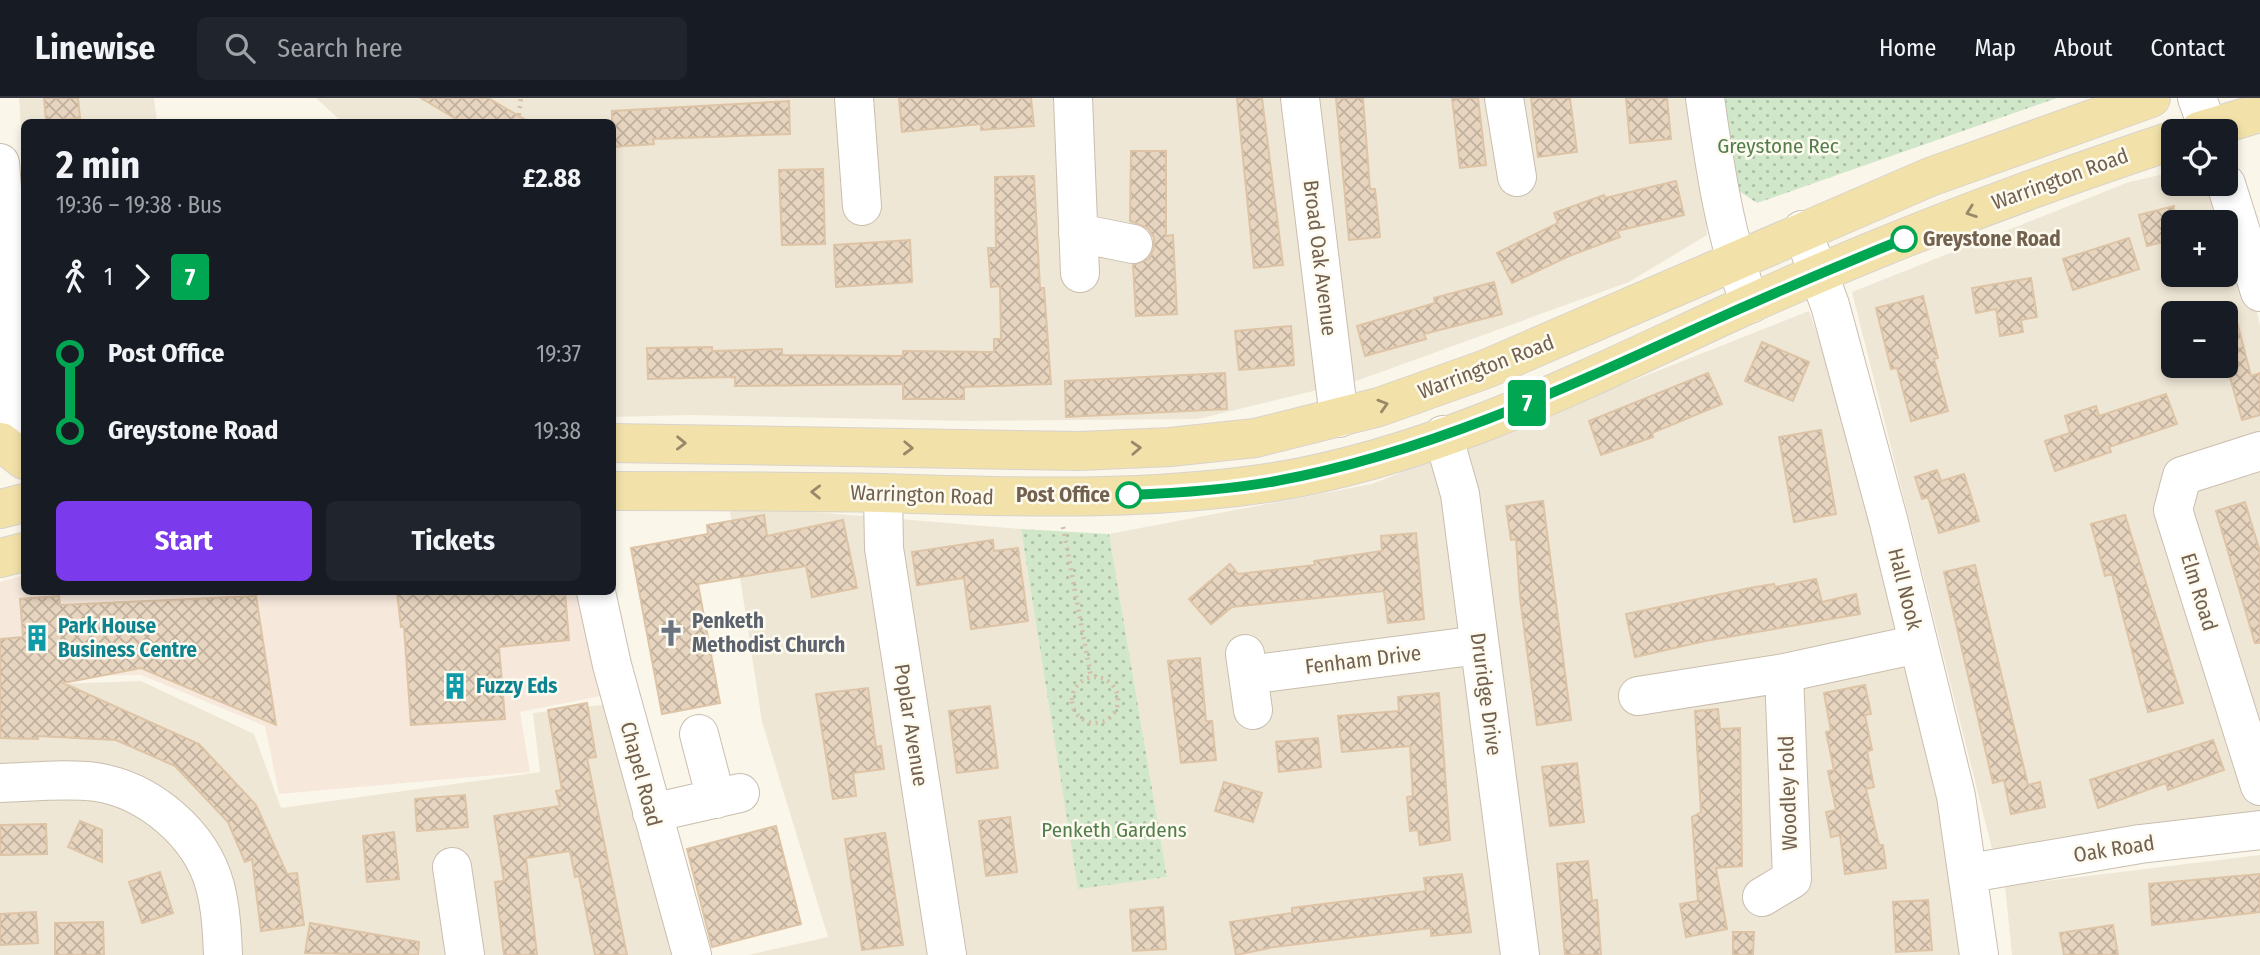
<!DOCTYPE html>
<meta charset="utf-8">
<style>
body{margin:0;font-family:"Fira Sans Condensed",sans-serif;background:#20242c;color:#f1f3f6;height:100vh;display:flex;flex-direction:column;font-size:26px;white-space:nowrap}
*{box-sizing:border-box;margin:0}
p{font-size:23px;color:#9ea1a6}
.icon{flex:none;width:38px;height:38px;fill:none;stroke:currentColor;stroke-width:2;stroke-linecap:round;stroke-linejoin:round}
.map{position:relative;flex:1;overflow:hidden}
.panel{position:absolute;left:21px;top:21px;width:595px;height:476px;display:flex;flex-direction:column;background:#171b24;border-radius:10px;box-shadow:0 4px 10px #0003}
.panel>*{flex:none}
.badge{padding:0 14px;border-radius:5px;font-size:24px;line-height:46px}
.tools{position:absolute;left:2161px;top:21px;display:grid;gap:14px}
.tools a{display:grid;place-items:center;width:77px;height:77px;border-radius:10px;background:#171b24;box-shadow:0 4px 10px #0003;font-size:35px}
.map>.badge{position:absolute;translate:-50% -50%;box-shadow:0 0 0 4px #fff}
.legs{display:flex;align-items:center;gap:10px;height:77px;padding:0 35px;font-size:23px}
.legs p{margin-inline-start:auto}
.head{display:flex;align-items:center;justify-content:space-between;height:119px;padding:0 35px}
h1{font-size:38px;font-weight:700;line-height:52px}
.action{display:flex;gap:14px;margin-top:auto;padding:14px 35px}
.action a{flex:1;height:80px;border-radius:10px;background:#7c3aed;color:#fff;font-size:28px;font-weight:700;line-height:80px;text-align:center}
.action a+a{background:#20242c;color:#f1f3f6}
ul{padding:0 35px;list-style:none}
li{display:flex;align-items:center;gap:24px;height:77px;font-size:26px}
li i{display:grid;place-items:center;width:10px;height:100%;margin:0 9px;background:currentColor}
li i::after{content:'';width:18px;height:18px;margin:-9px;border:5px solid;border-radius:50%;background:#171b24}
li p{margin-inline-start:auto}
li:first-child i{background:linear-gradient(#0000 50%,currentColor 0)}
li:last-child i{background:linear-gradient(currentColor 50%,#0000 0)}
header{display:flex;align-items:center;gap:42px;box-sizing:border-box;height:98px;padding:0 35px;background:#171b24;border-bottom:2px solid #363941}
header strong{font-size:33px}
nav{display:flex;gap:38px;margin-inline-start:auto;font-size:24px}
.search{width:490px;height:63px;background:#20242c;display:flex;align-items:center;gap:18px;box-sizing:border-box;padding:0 24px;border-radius:10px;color:#9ea1a6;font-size:26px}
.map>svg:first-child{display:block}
.residential{fill:#efe7d6;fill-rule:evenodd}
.commercial{fill:#f7e8dc}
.green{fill:url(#green-dots)}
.building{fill:url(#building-cross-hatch);stroke:#dec4a6;stroke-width:2}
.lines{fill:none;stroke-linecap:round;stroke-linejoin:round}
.minor-casing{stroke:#c9beae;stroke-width:40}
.major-casing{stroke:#d8d3ce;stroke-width:40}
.path{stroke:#d3bea7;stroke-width:4.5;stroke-dasharray:2 5;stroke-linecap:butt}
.minor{stroke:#fff;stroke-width:38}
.major{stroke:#f2e2a9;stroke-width:38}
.oneway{stroke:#99886a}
.line-1-casing{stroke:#fff;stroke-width:16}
.line-1{stroke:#00a651;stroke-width:10}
.stop-1-dot{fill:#fff;stroke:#00a651;stroke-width:3.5}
.labels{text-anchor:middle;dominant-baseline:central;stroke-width:5;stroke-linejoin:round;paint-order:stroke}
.park-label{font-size:21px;fill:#547d4c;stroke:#fdfaf0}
.street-label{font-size:21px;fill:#73614f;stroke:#fdfaf0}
.stop-label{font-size:21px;font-weight:bold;fill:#73614f;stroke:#fdfaf0;text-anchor:start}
.worship-label{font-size:21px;font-weight:bold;fill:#5b616d;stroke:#fdfaf0;text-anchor:start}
.culture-label{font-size:21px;font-weight:bold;fill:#0d838f;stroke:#fdfaf0;text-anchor:start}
</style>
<header>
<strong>Linewise</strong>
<div class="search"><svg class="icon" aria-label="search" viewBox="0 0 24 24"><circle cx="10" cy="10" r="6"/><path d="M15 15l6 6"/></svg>Search here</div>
<nav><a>Home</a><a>Map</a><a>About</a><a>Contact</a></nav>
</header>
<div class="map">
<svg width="2260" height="857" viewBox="0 0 2260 857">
<defs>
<pattern id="green-dots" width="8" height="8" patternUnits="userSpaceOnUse" patternTransform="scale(1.75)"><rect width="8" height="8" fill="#d1e7c9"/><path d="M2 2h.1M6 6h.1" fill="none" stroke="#aebfa6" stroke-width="1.8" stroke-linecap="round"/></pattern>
<pattern id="building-cross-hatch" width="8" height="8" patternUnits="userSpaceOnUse" patternTransform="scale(1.75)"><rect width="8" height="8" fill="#e8d5bf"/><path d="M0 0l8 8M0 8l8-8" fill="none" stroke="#c0b09e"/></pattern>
</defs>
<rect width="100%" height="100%" fill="#fbf6ea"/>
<!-- residential -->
<path class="residential" d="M19,0H154L157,24H24V76Z
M316,0H1694L1704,74L1707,137L1629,184L1359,282L1198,321L969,323L688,317L613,319L612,24H342Z
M2173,74L2174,86H2225L2260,227V718L1994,759L1852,194L2129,84ZM2174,124H2226V177H2174ZM2174,215H2226V268H2174Z
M1809,213L1871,392L1947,706L1962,857H748L828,839L762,624L729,407L1021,431L1078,790L1167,779L1109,436L1372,386Z
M141,583L254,636L281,710L540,674L533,615L618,605L689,857H0V588Z
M2260,757V857H2012L2005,788Z"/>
<!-- commercial -->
<path class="commercial" d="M24,477V494H610L631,592L520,614L530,674L279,696L265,628L141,577L0,579V484Z"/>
<!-- green -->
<path class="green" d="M1725,0H2057L1757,105L1736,91Z
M1021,431L1109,436L1167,779L1078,791Z"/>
<!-- building -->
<path class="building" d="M44,0H78L80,20L46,23Z
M421,0H488L529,24H461Z
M899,0H1031L1034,28L981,32V26L902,34Z
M1237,0H1262L1283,167L1254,170Z
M1336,0H1363L1370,91H1375L1380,139L1349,142Z
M1452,0H1478L1486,67L1460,70Z
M1531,0H1570L1577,54L1538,59Z
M1626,0H1667L1671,41L1630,45Z
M789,3L790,36L653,41L654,46L612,49V13Z
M1131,53H1166V138L1173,137L1177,216L1136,218L1133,167L1149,161L1154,150V140L1148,130L1130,123Z
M823,71L825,146L782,147L779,72Z
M1034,78L1040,190H1044L1051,286L964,289V301H903V286L735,288V279L648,281L647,250L712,249V253L782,251V257L903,258V253L994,254V241H1001L1000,188L991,189L988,150H996L995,79Z
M1676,83L1684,117L1617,133L1620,139L1569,158L1512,185L1497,155L1558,125L1554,115L1604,97L1605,100Z
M2174,108V141L2147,148L2139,117Z
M2129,140L2139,171L2073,192L2063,161Z
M910,142L912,184L836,189L834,147Z
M2031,180L2037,219L2021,222L2023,234L2000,238L1996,211L1976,215L1972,190Z
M1494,184L1502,216L1424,236L1426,241L1365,258L1357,228L1435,205L1434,200Z
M1923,198L1938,260L1934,261L1948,313L1911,323L1897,270L1891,271L1876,210Z
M2233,208L2251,278L2260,275V317L2242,322L2226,265V209Z
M1291,228L1294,267L1239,272L1235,233Z
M1762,244L1809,264L1793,303L1745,283Z
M1225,275L1227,311L1066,319L1065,283Z
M1708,275L1722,306L1652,335L1653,339L1601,357L1589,323Z
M2166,296L2177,326L2109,349L2111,354L2055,373L2045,343L2070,335L2065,318L2096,308L2099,318Z
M1821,332L1836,416L1794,424L1779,339Z
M1937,372L1941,383L1964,376L1979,423L1939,435L1928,399L1922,401L1915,379Z
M1543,403L1571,622L1537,627L1520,500L1516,441L1511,442L1506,408Z
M2245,404L2260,454V545H2255L2216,413Z
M764,417L767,438L843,422L857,490L812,499L806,468L698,486L720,605L662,616L631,450L708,436L707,427Z
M2125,417L2183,605L2148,614L2112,476L2105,478L2091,426Z
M1416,435L1424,521L1388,525L1384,493L1232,509L1211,526L1189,501L1230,466L1238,476L1315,467L1314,463L1382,453L1381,438Z
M993,442L994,453L1018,450L1028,523L971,531L964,480L917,487L912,454Z
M1975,467L2028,687L2040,684L2045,709L2011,716L2004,682L1993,685L1944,474Z
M1816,481L1822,504L1856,496L1860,516L1705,543L1635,559L1626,516L1750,490L1774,486L1775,489Z
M397,494H565L569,542L499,549L505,621L411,627L404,529H401Z
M59,498L60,507L256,498L276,627L141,570L63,585L199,646L256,707L287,776L297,775L304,827L261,833L252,761L245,764L228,724L175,668L116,642L38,638V641L0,640V541L23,539L20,501Z
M1200,560L1206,623H1212L1216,662L1181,665L1168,563Z
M1865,587L1871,616L1865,617L1872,652L1867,653L1874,689L1866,691L1879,747H1883L1886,770L1845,776L1840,737L1831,739L1826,714L1836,712L1828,673L1834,672L1826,634L1831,633L1824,595Z
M868,590L876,649L881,648L884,671L853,675L856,698L833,701L816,596Z
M1439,595L1450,742L1420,747L1418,732L1410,733L1407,699L1413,698L1410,648L1342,654L1338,618L1399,613L1398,599Z
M587,605L596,659L587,660L627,857H595L579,778L575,779L570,753L526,760L537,857H504L495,784L504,783L494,718L560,708L556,693L562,692L548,612Z
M990,608L998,670L957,675L949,613Z
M1718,611L1720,631L1740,630L1742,768L1716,770L1727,831L1686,839L1680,806L1698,803L1692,719L1701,714L1695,613Z
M1318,640L1321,669L1279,674L1276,644Z
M2213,642L2224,672L2168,692L2166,685L2098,710L2090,682Z
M1577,665L1584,724L1550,728L1542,669Z
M1224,684L1262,695L1253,724L1215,713Z
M465,697L468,729L417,733L415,701Z
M1010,719L1017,774L986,778L979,723Z
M80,723L102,732V764L68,749Z
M46,726L47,756L0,757V727Z
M776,728L801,826L712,849L687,751Z
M394,734L399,781L367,784L363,738Z
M885,735L903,847L862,852L845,741Z
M1588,763L1592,803L1597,802L1601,857H1565L1557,766Z
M160,774L173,815L142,825L129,784Z
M1462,776L1471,834L1431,838V830L1274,849L1236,857L1230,824L1292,815V810L1426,793L1424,780Z
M2260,776V814L2152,827L2149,786Z
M1928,802L1932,852L1896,854L1893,804Z
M1163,809L1166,851L1133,853L1130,812Z
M36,814L38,845L0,847V816Z
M103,824L104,857H55V825Z
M310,825L419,844L418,857L305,855Z
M2113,827L2118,857H2064L2060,835Z
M1733,834H1754L1753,857H1733Z"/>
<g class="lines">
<defs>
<path id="minor" d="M854,0L862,108
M1073,0L1080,175
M1300,0L1339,320
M1504,0L1517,79
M1705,0C1715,71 1725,138 1750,206
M2197,0L2209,33
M0,65L16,269L14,308L0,346
M2226,86L2260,194
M1802,132L1830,207L1888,421L1956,698L1979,857
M1078,135L1133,146
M1443,337L1460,396L1520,857
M2260,353L2182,378L2173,412L2260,688
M883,396L884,450L947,857
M596,494L612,567L692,857
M1245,556L1253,612
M1248,577L1479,547
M1638,598L1784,575L1918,546
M699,636L716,701
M0,685C32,684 65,680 96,684C149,692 201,736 215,788C221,811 222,834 223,857
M652,715L740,695
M452,769L465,857
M1970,775L2140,746L2260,732
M1762,799L1792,781L1784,575"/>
<path id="major" d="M2199,33L2260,15
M1,344L24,362
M612,345L1080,353L1170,349L1255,340L1379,309L1486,271L1930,79L2151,0
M612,393C702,393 792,393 882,395C1013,399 1144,404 1274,384C1440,357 1596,276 1747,207C1886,144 2029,90 2174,42
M0,411L24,405
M0,460L24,454"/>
</defs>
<!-- minor casing -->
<use href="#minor" class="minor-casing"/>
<!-- major casing -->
<use href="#major" class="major-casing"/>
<!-- path -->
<path class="path" d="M518,24L521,0
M1063,429L1091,579
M1072 602a23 23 0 1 1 46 0a23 23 0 1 1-46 0Z"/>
<!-- minor -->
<use href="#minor" class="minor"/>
<!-- major -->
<use href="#major" class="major"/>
</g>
<!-- one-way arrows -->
<defs><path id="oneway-chevron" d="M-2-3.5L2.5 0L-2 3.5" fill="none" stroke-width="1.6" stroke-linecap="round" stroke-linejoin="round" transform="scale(1.75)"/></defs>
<g class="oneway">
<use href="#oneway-chevron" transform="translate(1971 114) rotate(160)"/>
<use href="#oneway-chevron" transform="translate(1383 307) rotate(-17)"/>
<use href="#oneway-chevron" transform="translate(681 345) rotate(1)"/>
<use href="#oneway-chevron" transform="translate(908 350) rotate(2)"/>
<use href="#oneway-chevron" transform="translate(1136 350) rotate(-3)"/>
<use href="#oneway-chevron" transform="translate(816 394) rotate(-179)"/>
</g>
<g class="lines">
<defs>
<path id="line-1" d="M1129,397C1178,395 1228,392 1276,383C1424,356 1564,291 1699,229C1767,198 1835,169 1904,141"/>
</defs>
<!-- line-1 casing -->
<use href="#line-1" class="line-1-casing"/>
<!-- line-1 -->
<use href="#line-1" class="line-1"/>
</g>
<!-- icons -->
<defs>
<symbol id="church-bare" viewBox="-9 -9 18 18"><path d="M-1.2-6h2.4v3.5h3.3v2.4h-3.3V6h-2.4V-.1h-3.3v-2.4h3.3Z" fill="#6b7280" stroke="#fdfaf0" stroke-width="2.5" paint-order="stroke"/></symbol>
<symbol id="building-bare" viewBox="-9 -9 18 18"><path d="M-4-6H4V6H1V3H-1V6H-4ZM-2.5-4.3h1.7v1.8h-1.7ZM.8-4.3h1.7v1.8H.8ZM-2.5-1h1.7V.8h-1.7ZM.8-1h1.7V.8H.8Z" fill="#0f9aa8" stroke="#fdfaf0" stroke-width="2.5" paint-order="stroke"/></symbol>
</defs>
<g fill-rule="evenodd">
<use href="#church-bare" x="652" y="516" width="38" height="38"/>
<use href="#building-bare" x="18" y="521" width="38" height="38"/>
<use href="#building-bare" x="436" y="569" width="38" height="38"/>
</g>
<!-- markers -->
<g class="stop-1-dot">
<circle cx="1904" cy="141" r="12"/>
<circle cx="1129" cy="397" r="12"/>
</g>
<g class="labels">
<!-- park labels -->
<g class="park-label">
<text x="1778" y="48">Greystone Rec</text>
<text x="1114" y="732">Penketh Gardens</text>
</g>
<!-- street labels -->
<g class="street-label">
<text transform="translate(2060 81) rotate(-20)">Warrington Road</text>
<text transform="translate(1320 160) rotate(83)">Broad Oak Avenue</text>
<text transform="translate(1486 269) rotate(-21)">Warrington Road</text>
<text transform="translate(922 397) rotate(2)">Warrington Road</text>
<text transform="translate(1905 491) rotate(76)">Hall Nook</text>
<text transform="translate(2199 494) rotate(73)">Elm Road</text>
<text transform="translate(1363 562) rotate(-7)">Fenham Drive</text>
<text transform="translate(1486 596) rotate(82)">Druridge Drive</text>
<text transform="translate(911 627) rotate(81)">Poplar Avenue</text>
<text transform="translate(641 676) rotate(75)">Chapel Road</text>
<text transform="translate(1788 695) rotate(-92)">Woodley Fold</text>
<text transform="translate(2114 751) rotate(-9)">Oak Road</text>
</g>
<!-- stop labels -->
<g class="stop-label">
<text x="1923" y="141">Greystone Road</text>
<text x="1110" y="397" text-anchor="end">Post Office</text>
</g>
<!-- worship labels -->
<g class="worship-label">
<text x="692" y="523">Penketh<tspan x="692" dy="24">Methodist Church</tspan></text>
</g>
<!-- culture labels -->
<g class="culture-label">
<text x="58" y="528">Park House<tspan x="58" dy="24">Business Centre</tspan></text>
<text x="476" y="588">Fuzzy Eds</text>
</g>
</g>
</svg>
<div class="tools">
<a><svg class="icon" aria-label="locate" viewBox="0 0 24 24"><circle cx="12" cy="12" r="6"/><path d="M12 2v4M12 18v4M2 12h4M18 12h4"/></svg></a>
<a>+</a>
<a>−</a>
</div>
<b class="badge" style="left:1527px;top:305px;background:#00a651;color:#fff">7</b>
<section class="panel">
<div class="head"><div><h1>2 min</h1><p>19:36 – 19:38 · Bus</p></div><b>£2.88</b></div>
<div class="legs"><svg class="icon" aria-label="walk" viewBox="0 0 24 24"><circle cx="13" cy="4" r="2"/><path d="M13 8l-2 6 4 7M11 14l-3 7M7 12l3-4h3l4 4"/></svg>1<svg class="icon" aria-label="forward" viewBox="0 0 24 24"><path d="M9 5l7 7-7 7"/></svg><b class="badge" style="background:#00a651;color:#fff">7</b></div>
<ul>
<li><i style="color:#00a651"></i><b>Post Office</b><p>19:37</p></li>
<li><i style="color:#00a651"></i><b>Greystone Road</b><p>19:38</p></li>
</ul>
<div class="action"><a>Start</a><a>Tickets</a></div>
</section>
</div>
